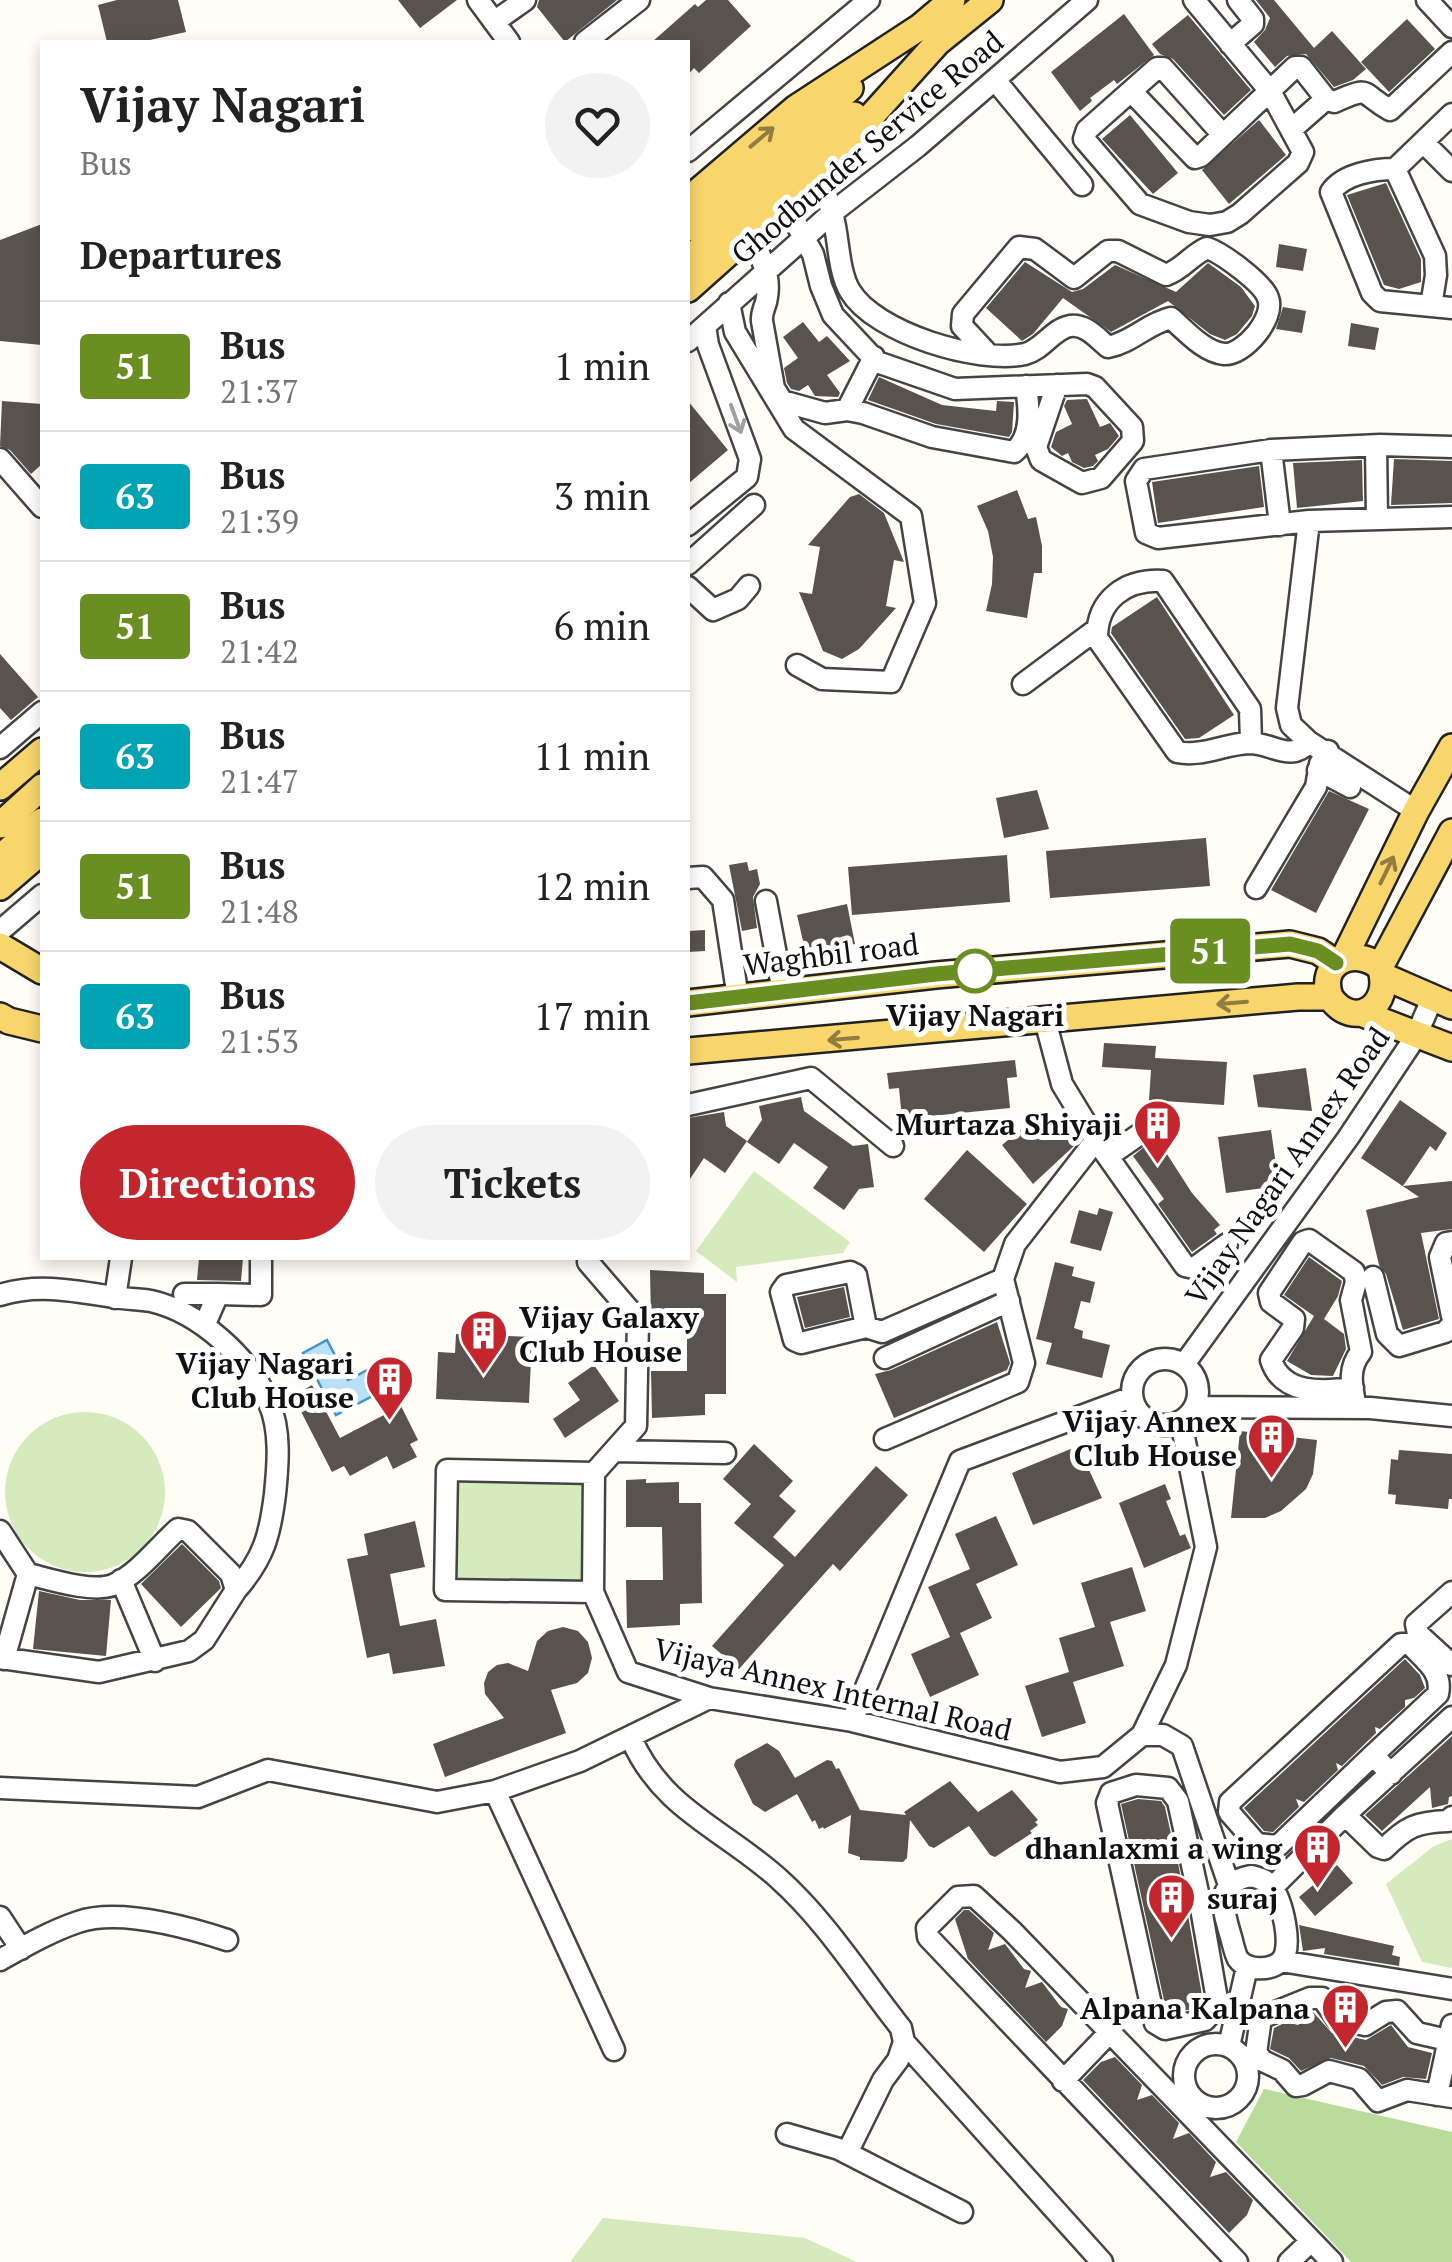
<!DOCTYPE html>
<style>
body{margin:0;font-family:"PT Serif",serif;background:#f2f2f2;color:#222;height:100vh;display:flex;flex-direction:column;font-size:38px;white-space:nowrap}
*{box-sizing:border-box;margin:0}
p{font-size:32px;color:#767676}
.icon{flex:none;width:55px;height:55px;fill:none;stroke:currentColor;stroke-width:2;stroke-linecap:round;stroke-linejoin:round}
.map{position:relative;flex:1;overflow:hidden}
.panel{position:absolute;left:40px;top:40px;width:650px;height:1220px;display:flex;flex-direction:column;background:#fff;border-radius:0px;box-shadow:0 5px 15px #0003}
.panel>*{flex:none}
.badge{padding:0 20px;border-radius:8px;font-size:35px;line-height:65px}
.map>.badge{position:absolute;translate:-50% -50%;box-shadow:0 0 0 5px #fff}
h2{padding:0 40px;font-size:38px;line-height:90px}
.round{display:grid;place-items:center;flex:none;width:105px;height:105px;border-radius:52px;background:#f2f2f2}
.headline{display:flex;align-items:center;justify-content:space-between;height:170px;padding:0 40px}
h1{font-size:48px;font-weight:800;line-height:75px}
.button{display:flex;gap:20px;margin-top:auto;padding:20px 40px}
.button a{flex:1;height:115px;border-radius:60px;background:#c4262e;color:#fff;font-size:40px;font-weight:800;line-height:115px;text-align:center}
.button a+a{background:#f2f2f2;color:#222}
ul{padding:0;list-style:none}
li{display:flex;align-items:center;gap:30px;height:130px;padding:0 40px;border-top:2px solid #e0e0e0}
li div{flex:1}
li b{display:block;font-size:38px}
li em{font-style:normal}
li .badge{min-width:110px;font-weight:700;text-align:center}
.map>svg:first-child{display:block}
.green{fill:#d5ebbd}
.forest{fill:#b9dc9c}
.water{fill:#b9e0f7;stroke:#3f96cf;stroke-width:2.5}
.building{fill:#5a524d}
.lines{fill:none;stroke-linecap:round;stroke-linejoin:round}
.minor-casing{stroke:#444;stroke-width:25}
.major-casing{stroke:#222;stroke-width:30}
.minor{stroke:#fff;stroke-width:20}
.major{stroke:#f9d66b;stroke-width:25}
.oneway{stroke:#917d42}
.oneway2{stroke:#a0a0a0}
.line-casing{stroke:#fff;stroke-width:22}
.line{stroke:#6b8e23;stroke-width:15}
.stop-dot{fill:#fff;stroke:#6b8e23;stroke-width:5}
.labels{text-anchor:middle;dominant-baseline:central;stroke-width:10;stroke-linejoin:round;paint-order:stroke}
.street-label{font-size:30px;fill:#111;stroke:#fff}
.stop-label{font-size:30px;font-weight:bold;fill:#111;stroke:#fff}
.poi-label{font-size:30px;font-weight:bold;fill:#111;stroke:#fff;text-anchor:end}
</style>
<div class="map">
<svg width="1452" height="2262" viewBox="0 0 1452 2262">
<rect width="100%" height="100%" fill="#fffdf5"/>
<!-- green -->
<path class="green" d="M754,1171L850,1242L843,1253L736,1267L737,1282L696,1251Z
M5 1492a80 80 0 1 1 160 0a80 80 0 1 1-160 0Z
M456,1480L582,1482L581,1585L455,1582Z
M1452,1839V1968L1422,1962L1386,1884L1434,1846Z
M603,2218L805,2238L857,2262H570Z"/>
<!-- forest -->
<path class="forest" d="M1264,2089L1452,2132V2262H1351L1236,2142Z"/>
<!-- water -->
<path class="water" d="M327,1340L348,1380L375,1366L386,1389L336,1415L303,1353Z"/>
<!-- building -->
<path class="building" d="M117,0H178L186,32L141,42H107L98,5Z
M398,0H457L420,28Z
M539,0H617L565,42L537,7Z
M706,0H728L751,26L699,73L694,68L688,75V42H652L695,4L698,7Z
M1256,0H1274L1314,48L1332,31L1366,69L1353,80L1334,87L1306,54L1287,56L1275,67L1254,42L1265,30L1270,18Z
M1124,14L1154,55L1117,84L1114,80L1090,98L1092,101L1080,111L1051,72Z
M1188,15L1251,90L1224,115L1173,59L1160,54L1152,44Z
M1407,19L1435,49L1389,92L1361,62Z
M1130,115L1178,173L1153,194L1102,139Z
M1259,120L1286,155L1229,204L1202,170Z
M1386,183L1421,259V282L1399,289L1384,285L1347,195Z
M42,224V345L0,341V240Z
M1279,244L1307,249L1303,271L1276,267Z
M1025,262L1072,292L1083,289L1115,265L1176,292L1208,263L1241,287L1255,306L1252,316L1237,334L1225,340L1210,334L1168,301L1111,332L1063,298L1033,334L1022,341L986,308Z
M1283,307L1306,311L1302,333L1276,329Z
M803,322L819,342L827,336L850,361L827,375L840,393L838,397L815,396L808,385L799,391L791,389L787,383L784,368L798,358L783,337Z
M1351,323L1379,328L1375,350L1348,346Z
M879,377L942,405L996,411L997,401L1014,402L1012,432L1009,437L936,424L868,400Z
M1087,399L1100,427L1110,423L1119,436L1108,449L1095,455L1098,461L1093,466L1084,468L1072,462L1068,453L1062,456L1051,447L1056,432L1072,424L1064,406L1067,400Z
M2,401L42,404V464L31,474L10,450L0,446Z
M688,401L728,450L688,484Z
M1394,459L1452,461V503L1391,505Z
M1362,460L1363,501L1297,508L1293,463Z
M1259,466L1264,507L1158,523L1152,482Z
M1017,490L1028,519L1036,517L1042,546V573H1034L1027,618L986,611L992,584L993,557L988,531L977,506Z
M859,494L884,513L904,562L894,560L886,606L896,608L859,649L842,659L823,651L799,592L812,594L820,547L808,545L850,497Z
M1157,597L1234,715L1199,738L1185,739L1111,633L1112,627Z
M0,654L38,697L11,720L0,708Z
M1037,790L1049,829L1004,838L996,798Z
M1329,791L1369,809L1316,913L1271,890Z
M1206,838L1210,886L1050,898L1046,851Z
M1007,855L1010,902L852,915L848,867Z
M747,862L749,871L757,869L760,884L753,897L757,928L742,931L729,865Z
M847,904L855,944L806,954L797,915Z
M705,930V951L688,952V931Z
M1104,1043L1156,1046L1155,1058L1227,1062L1224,1105L1149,1100L1151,1070L1102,1067Z
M1015,1060L1017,1077L1007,1078L1010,1108L902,1119L899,1088L889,1089L887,1073Z
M1306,1068L1312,1111L1258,1107L1253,1075Z
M801,1097L804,1111L829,1129L853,1146L868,1144L874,1187L859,1189L844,1210L813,1188L828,1167L794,1143L779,1164L747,1142L762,1120L759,1106Z
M1400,1100L1447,1133L1436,1151L1430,1146L1403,1186L1452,1181V1229L1421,1233L1439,1319L1403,1330L1386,1274L1379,1265L1366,1210L1419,1197L1361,1158Z
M1046,1109L1075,1145L1033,1184L1002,1145Z
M724,1112L726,1126L747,1141L725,1173L704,1158L688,1182V1118Z
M1271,1130L1279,1186L1226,1193L1218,1137Z
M1156,1137L1192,1193L1220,1225L1214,1230L1217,1234L1192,1252L1158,1204L1164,1199L1133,1156Z
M967,1150L1027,1204L984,1252L924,1199Z
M1099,1208L1113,1212L1101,1251L1070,1243L1079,1210L1097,1215Z
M1309,1257L1342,1281L1338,1296L1324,1319L1344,1334L1346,1349L1333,1376L1311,1375L1287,1361L1314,1316L1284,1295Z
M199,1258H243L241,1281L197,1280Z
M1055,1262L1074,1267L1072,1276L1095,1282L1090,1303L1081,1301L1074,1328L1083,1331L1082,1338L1110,1345L1102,1378L1046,1364L1052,1343L1036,1339Z
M650,1270L704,1273V1294H726V1394H705V1415L652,1418L651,1371H687V1318H651Z
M844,1287L850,1317L805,1328L797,1297Z
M997,1322L1010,1363L1007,1370L894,1418L875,1374L891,1370Z
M456,1334L532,1337L529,1403L436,1399L438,1352L455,1353Z
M594,1365L619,1401L565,1438L553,1419L580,1400L568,1383Z
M312,1385L340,1438L401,1406L418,1440L410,1444L417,1457L393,1469L387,1456L350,1476L344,1466L332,1472L293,1396Z
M1240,1431L1317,1440L1313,1474L1306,1489L1281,1511L1265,1518H1231Z
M754,1444L793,1481L779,1496L796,1511L773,1537L795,1557L876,1466L908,1495L840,1571L833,1564L739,1669L712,1646L784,1565L734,1523L751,1504L723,1479Z
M1078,1446L1102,1498L1033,1525L1012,1473Z
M1399,1450L1452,1454V1499H1449L1448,1509L1395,1504L1396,1495L1388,1494L1391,1459L1398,1460Z
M646,1479V1483L679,1482V1503H701L702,1603L680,1604V1625L627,1628L626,1580H663L662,1527H626V1480Z
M1165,1484L1171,1499L1166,1501L1180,1536L1185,1534L1191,1548L1144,1568L1119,1503Z
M996,1516L1018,1565L976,1584L992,1618L960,1633L979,1675L930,1697L911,1654L950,1637L928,1587L970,1569L955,1534Z
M415,1521L425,1567L390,1574L400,1626L436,1619L445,1666L393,1674L389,1653L367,1658L347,1559L368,1555L364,1534Z
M182,1544L219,1581L221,1588L181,1627L141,1584Z
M1132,1567L1146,1611L1110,1622L1124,1666L1073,1682L1086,1723L1042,1737L1025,1686L1069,1672L1059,1638L1095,1627L1081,1583Z
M39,1591L80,1600H111L106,1656L33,1649Z
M563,1627L578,1631L588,1642L592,1658L588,1673L577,1683L551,1690L566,1733L445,1777L433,1744L504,1718L485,1694L484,1683L488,1672L497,1665L508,1663L528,1671L537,1641L548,1631Z
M1405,1659L1420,1675L1425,1688L1414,1698L1405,1700V1707L1380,1729L1375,1727L1376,1733L1342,1766L1336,1763L1338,1770L1304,1802L1296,1799L1299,1807L1273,1832L1264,1831L1244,1808Z
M1452,1736V1796L1449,1797L1448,1804L1432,1808L1430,1787L1382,1831L1365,1815Z
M767,1743L779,1751L795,1778L827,1760L832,1761L836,1769L839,1768L860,1810L906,1815L904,1812L950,1781L978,1812L1012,1790L1038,1820L1035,1822L1038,1825L1030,1831L1032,1833L995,1857L990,1855L969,1826L934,1848L929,1846L910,1820L907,1858L903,1862L860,1860V1857L848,1853L851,1815L824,1829L823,1827L819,1829L815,1820L812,1822L797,1794L765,1812L753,1804L734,1765L736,1760Z
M1138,1799L1161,1801L1165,1807L1175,1852L1165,1860L1178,1863L1186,1904L1176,1912L1188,1915L1203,2001L1198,2008L1167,2014L1121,1804Z
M1337,1865L1353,1883L1315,1916L1299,1897Z
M964,1910H969L994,1933L988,1950L1005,1944L1024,1969L1031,1971L1025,1988L1042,1982L1061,2007L1068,2009L1062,2026L1046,2042L968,1959L955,1919Z
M1299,1925L1394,1946L1392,1955L1400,1957L1399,1966L1324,1954L1325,1948L1303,1951Z
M1313,2012L1332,2033L1366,2040L1391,2025L1408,2047L1432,2053L1426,2079L1403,2077L1382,2085L1364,2066L1331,2058L1301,2071L1289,2058L1270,2049L1274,2028L1286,2022L1298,2025Z
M1115,2057L1142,2085L1137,2100L1152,2095L1179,2123L1173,2139L1189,2133L1216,2162L1210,2177L1226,2172L1253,2200L1247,2215L1229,2233L1083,2080L1101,2062Z"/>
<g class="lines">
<defs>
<path id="minor" d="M478,0L509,42
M1194,0L1270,91
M1427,0L1452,27
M494,22L525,0
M585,42L639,0
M1230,44L1253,24V19L1238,0
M995,80L1082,185
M1131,91L1157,68H1163L1223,135
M1271,93L1303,152L1298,163L1240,214L1227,222L1210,225L1189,222L1140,204L1084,139L1087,130L1131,91L1195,158L1201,156L1295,67H1301L1326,99L1293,128
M1326,99L1334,102C1373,85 1359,93 1390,110L1452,52
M1452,114L1395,169C1374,169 1343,174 1331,192L1372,293L1380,301L1452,308
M1424,143L1452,171
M688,151L869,0
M1395,169L1435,256L1436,275L1431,306
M817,173C823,187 830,202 833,217C839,239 838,271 850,291C875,333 978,364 1025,354C1042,350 1053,329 1070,326C1086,324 1097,338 1108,347C1133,342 1146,324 1171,318C1186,331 1204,352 1224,354C1243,356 1276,318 1268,298C1263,283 1222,253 1207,248C1191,255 1183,269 1166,275L1118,251H1108L1074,278L1035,249L1019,247L963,314L962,326L988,354
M784,202L813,254L821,286L833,315L877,362L955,389L1087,384L1095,387L1132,427L1133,441L1101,478L1082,483L1041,460L1036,447L1057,385
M749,234C760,255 771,273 767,297C766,307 761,311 762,321L774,388L782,401L825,413L847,410L863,413L932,437L1014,452C1033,436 1029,407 1026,386
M729,303L735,332L794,429L911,516L925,603L891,682L822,679L797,665
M688,341L833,212L918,146L1087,0
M847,410L874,357
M1376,446L1377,519
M1452,447L1380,445L1271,450L1144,469L1136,481L1146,533L1158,538L1309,521L1452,517
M1271,450L1280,525
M0,459L42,507
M1309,521L1287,708L1291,725L1309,742L1416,811
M688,525L747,477L750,459L708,345L705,326
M688,564L754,505
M688,587L713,610L738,599L749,586
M1023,684L1097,629
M1251,743L1250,709L1163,581C1126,579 1097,599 1097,638L1177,752C1203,757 1224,744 1249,743C1273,743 1290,763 1309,742
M0,748L42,712
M1318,770L1350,787
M688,878L703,877L723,900L738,998
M1256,888L1316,787L1320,764L1328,751
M766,901L783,992
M0,931L42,895
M1045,1020L1062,1084L1096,1140L1185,1266L1194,1268L1227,1244
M688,1105L811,1078L893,1146
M1117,1150L1143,1132
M1452,1242L1446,1243L1440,1257L1452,1316
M589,1258L588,1262L638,1320L636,1426L594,1473L593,1592L628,1672L709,1698L852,1721L1060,1772L1103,1767L1142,1735L1176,1665L1206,1547L1181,1422
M1373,1277L1387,1334L1399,1346L1445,1332L1452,1325
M184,1294H218
M0,1295C38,1283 75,1291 113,1297C125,1299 139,1299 151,1301C199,1312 250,1358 269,1403C281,1430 278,1465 275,1494C270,1535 264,1558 236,1590
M115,1298L121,1258
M204,1326L218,1294L261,1295V1258
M866,1327L856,1275L850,1272L786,1285L781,1292L794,1340L801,1343L866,1327L882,1332L1003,1279L1015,1244L1096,1140
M885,1358L1009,1301
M1132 1392a33 33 0 1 1 66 0a33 33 0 1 1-66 0Z
M1185,1363L1348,1138L1416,1036L1432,999
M1353,1388C1323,1392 1282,1395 1271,1360L1293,1328L1294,1319L1271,1302L1269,1293L1303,1242L1309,1240L1354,1272L1356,1282L1351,1300L1361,1352C1347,1369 1352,1387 1356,1408
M1196,1407L1370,1408L1452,1416
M885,1439L1018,1382L1024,1363L1003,1279
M614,1451L725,1453
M0,1531L28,1574C49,1579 92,1593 113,1585C137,1575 159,1546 178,1529L188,1531L231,1574L236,1590L204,1640L189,1651L99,1672L0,1658
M121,1580L155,1661
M593,1592L445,1590L447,1470L594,1473
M1452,1592L1416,1624L1418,1634L1452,1665
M4,1659L28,1574
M852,1721L960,1461L1132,1397
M1142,1735H1163L1182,1746L1229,1885
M631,1738C662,1810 724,1829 779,1879C826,1921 862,1979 901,2028L904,2042L898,2060L883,2080L847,2153
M1373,1755L1278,1846L1257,1844L1229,1812L1230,1802L1401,1644H1410C1424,1660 1443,1671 1438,1694L1373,1755L1391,1774
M1136,1785L1168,1788L1178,1801L1199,1897L1218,2005L1205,2020L1165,2029L1155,2023L1107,1803L1111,1793Z
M0,1788L198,1797L268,1770L437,1802L495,1791L580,1761L709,1698
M495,1791L614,2050
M1345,1815L1378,1847L1384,1849C1406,1827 1416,1822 1448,1821L1452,1817
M1251,1876C1259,1878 1267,1880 1272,1887C1282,1901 1294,1948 1281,1961C1271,1971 1247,1971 1238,1959C1235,1954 1233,1944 1231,1937C1223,1909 1213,1883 1251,1876Z
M1273,1887L1345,1815L1452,1717
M0,1917L21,1949
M0,1960C25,1946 51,1931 78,1922C119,1908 187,1927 227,1940
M1281,1961L1452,1989
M1452,2041L1417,2033L1397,2011L1386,2012L1365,2025L1337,2019L1322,1998H1310L1261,2018L1256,2053L1263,2061L1282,2070L1296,2086L1303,2085L1329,2071L1359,2079L1378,2101L1407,2090L1452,2097
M904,2042L1102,2262
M1184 2076a32 32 0 1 1 64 0a32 32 0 1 1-64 0Z
M1229,2046L1247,1967
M1063,2081L1110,2032
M1437,2095L1452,2025
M787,2134L839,2149L962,2212
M1237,2262L928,1937L927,1928L958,1897L974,1896L1012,1931L1332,2262
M1289,2262L1311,2241"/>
<path id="major" d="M688,200L796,108L920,27L952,0
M688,228L850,88
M688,260L854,115
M688,289L829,163L938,42L990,0
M0,787L42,751
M0,825L42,787
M0,858L42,821
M0,887L42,851
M0,946L42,971
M1344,958L1416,811L1452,747
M1380,967L1452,832
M1383,976L1452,1006
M688,1003L936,975L1290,944L1318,951L1336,963
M1361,1013L1452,1048
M0,1016L9,1021L42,1029
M688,1051L1298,997H1330C1354,1032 1394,1005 1380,967C1354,946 1318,962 1330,997"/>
</defs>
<!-- minor casing -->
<use href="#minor" class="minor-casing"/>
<!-- major casing -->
<use href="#major" class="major-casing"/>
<!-- minor -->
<use href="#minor" class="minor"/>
<!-- major -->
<use href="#major" class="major"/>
</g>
<!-- one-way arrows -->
<defs><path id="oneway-shaft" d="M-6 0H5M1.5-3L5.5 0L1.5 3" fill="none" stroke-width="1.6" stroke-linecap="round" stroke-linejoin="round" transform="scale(2.5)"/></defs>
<g class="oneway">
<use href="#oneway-shaft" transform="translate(762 137) rotate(-40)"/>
<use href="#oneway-shaft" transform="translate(1387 870) rotate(-64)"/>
<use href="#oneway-shaft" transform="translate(1232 1003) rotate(175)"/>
<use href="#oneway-shaft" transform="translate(843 1039) rotate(175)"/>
</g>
<use class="oneway2" href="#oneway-shaft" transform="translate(736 419) rotate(70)"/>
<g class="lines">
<defs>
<path id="line" d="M688,1003L936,974L1290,944L1318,951L1336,963"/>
</defs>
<!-- line casing -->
<use href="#line" class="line-casing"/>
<!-- line -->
<use href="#line" class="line"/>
</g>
<!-- icons -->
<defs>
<symbol id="building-pin" viewBox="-11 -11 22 30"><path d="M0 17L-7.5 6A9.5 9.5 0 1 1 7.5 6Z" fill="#c4262e" stroke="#fff"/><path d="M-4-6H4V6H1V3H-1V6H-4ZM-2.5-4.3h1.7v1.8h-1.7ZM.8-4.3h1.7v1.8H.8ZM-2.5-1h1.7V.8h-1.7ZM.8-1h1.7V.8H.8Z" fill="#fff"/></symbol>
</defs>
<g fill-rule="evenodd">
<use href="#building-pin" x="1130" y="1096" width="55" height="75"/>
<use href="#building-pin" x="456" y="1306" width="55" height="75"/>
<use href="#building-pin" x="362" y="1352" width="55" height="75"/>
<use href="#building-pin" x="1244" y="1410" width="55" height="75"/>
<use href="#building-pin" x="1290" y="1820" width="55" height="75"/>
<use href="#building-pin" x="1144" y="1870" width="55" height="75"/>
<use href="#building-pin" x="1318" y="1980" width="55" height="75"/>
</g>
<!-- markers -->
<circle class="stop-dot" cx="975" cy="971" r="20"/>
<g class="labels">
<!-- street labels -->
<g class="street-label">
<text transform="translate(867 147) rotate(-40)">Ghodbunder Service Road</text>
<text transform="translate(831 954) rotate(-7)">Waghbil road</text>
<text transform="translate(1287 1166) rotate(-55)">Vijay Nagari Annex Road</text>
<text transform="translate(833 1689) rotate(13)">Vijaya Annex Internal Road</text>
</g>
<!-- stop labels -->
<g class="stop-label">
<text x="975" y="1015">Vijay Nagari</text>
</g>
<!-- poi labels -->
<g class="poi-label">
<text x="1122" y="1124">Murtaza Shiyaji</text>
<text x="519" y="1317" text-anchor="start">Vijay Galaxy<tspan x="519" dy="34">Club House</tspan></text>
<text x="354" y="1363">Vijay Nagari<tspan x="354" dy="34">Club House</tspan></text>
<text x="1237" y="1421">Vijay Annex<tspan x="1237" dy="34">Club House</tspan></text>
<text x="1282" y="1848">dhanlaxmi a wing</text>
<text x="1207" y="1898" text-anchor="start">suraj</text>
<text x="1310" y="2008">Alpana Kalpana</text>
</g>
</g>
</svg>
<b class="badge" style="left:1210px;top:951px;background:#6b8e23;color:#fff">51</b>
<section class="panel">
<div class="headline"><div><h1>Vijay Nagari</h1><p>Bus</p></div><a class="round"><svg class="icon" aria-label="heart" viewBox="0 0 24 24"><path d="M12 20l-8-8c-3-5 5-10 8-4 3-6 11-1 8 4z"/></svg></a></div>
<h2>Departures</h2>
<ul>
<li><span class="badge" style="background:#6b8e23;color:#fff">51</span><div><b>Bus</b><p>21:37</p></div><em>1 min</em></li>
<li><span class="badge" style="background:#00a3b4;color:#fff">63</span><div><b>Bus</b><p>21:39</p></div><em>3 min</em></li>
<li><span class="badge" style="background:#6b8e23;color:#fff">51</span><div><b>Bus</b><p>21:42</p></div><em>6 min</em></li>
<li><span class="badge" style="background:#00a3b4;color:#fff">63</span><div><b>Bus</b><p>21:47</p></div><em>11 min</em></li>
<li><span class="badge" style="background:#6b8e23;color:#fff">51</span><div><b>Bus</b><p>21:48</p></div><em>12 min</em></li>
<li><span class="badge" style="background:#00a3b4;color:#fff">63</span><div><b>Bus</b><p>21:53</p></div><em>17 min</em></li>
</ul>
<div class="button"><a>Directions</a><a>Tickets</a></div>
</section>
</div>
